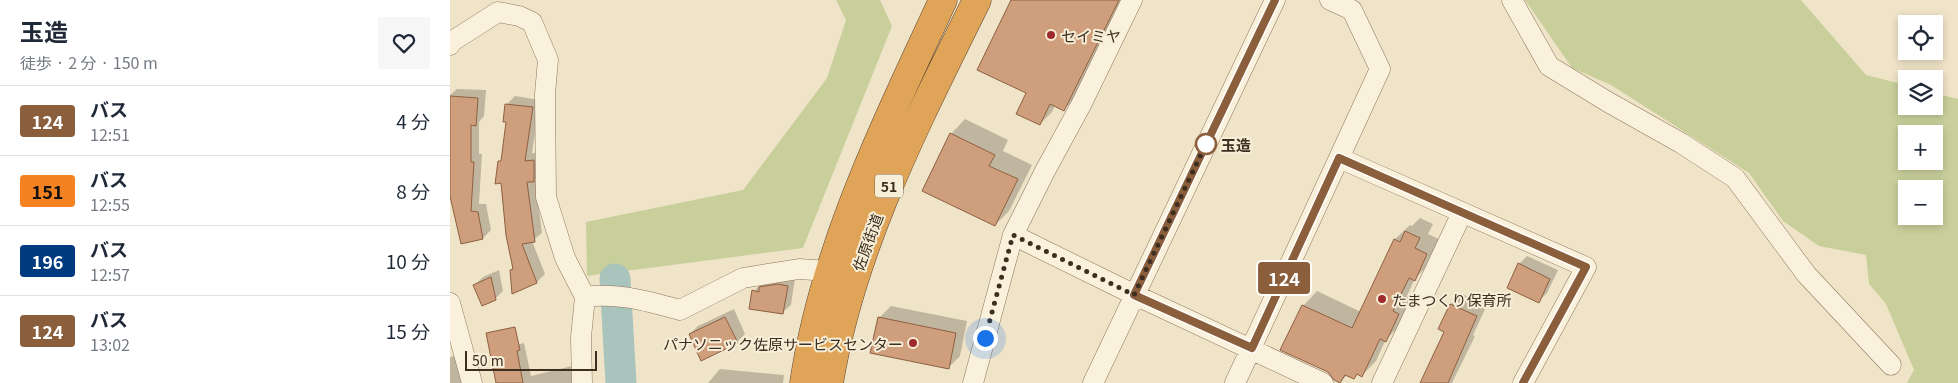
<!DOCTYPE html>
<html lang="ja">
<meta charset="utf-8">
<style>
body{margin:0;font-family:Georgia,"Noto Sans JP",serif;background:#f6f6f7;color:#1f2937;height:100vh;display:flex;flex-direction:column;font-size:19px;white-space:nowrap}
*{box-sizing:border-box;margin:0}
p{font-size:16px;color:#747a83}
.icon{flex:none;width:28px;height:28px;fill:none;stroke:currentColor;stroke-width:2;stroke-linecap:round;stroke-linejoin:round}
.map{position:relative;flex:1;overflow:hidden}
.drawer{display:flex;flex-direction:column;background:#fff;width:450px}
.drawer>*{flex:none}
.badge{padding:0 10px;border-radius:4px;font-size:18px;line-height:32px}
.buttons{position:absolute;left:1448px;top:15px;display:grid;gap:10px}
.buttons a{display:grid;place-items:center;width:45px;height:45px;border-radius:0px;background:#fff;box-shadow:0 2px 8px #0003;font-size:25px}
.scale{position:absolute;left:15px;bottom:12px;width:132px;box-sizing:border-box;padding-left:5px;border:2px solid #3d2e20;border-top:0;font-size:14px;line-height:18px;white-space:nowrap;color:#3d2e20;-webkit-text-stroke:4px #f7eed8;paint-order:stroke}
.you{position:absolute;width:25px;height:25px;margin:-12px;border:4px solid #fff;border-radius:50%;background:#1a73e8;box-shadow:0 0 0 8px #1a73e833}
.map>.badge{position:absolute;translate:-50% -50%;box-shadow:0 0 0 2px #fff}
.round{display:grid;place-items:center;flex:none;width:52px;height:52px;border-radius:0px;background:#f6f6f7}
.head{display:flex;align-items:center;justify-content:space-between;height:85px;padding:0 20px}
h1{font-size:24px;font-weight:700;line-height:38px}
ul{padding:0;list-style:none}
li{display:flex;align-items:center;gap:15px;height:70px;padding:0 20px;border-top:1px solid #e0e1e3}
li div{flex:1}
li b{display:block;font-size:19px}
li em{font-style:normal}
li .badge{min-width:55px;font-weight:700;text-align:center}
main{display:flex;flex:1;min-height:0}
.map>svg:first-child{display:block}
.green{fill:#c9cf9b;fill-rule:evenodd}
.shadow{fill:#0003}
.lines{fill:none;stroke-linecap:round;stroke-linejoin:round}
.river{stroke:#a9c4bc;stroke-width:31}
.building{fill:#cf9f7d;stroke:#8d5f41}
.minor-casing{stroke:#8d765c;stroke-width:21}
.highway-casing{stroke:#5b4430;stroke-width:29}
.minor{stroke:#faf1dc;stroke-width:20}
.highway{stroke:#e0a458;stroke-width:28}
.line-casing{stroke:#fff;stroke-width:11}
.line{stroke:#8b5e3c;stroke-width:8}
.walk{stroke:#3d2e20;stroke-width:5;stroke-dasharray:0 9}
.poi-dot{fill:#9e2a2b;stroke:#f7eed8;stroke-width:2}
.stop-dot{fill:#fff;stroke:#8b5e3c;stroke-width:2.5}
.labels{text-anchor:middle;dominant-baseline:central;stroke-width:4;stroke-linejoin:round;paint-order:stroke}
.shield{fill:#f7eed8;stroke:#756857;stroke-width:1}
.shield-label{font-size:14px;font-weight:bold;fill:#3d2e20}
.poi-label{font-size:15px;fill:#3d2e20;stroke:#f7eed8;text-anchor:start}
.stop-label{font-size:15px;font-weight:bold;fill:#3d2e20;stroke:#f7eed8;text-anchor:start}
.street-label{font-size:15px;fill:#3d2e20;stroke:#f7eed8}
</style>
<main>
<section class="drawer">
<div class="head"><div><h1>玉造</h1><p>徒歩 · 2 分 · 150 m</p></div><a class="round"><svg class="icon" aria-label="heart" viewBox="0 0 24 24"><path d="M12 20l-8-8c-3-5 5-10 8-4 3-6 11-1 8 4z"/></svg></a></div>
<ul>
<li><span class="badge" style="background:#8b5e3c;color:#fff">124</span><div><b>バス</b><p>12:51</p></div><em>4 分</em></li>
<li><span class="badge" style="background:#f58220;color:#111">151</span><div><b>バス</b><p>12:55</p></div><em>8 分</em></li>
<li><span class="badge" style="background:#003b80;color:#fff">196</span><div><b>バス</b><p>12:57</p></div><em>10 分</em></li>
<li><span class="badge" style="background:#8b5e3c;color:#fff">124</span><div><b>バス</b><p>13:02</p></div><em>15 分</em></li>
</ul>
</section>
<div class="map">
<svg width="1508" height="383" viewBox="0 0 1508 383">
<rect width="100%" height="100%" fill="#f0e4c8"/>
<!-- green -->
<path class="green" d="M386,0H430L442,26L353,248L137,276L136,222L293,190L377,78L396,20Z
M1075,0H1351L1416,75L1456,85V106H1484V93L1508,99V383H1457L1464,370L1436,304L1419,284L1416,255L1369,246L1333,221L1299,173L1161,85L1122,68ZM1456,134H1484V161H1456ZM1456,189H1484V216H1456Z"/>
<!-- shadow -->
<path class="shadow" d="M562,0H674L626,98L614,109L605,105L602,112L590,124L578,92Z
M7,89L36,90L34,116L29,122V154H32L29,204H36L41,230L33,238L0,189V95Z
M65,96L90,100L82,153H91L92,173L85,179L92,233L82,241L95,274L87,282L61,270L64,268L49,162L52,159L58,121L57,104Z
M515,119L558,140L553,151L582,165L559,211L545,225L501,134Z
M970,218L983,224L978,234L991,240L979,265L965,278L957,296L962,299L950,326L936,339L926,361L912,375L908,374L904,378L897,375L890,382L853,306L867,291L911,312L945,239L960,225L962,226Z
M1077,256L1108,270L1097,293L1089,301L1069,264Z
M49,270L53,291L45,299L25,285L33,277Z
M345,278L341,305L332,313L304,291L312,283Z
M1012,294L1037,305L1023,335L1025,336L1002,383H971L996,331L990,328L1001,304Z
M441,306L517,321L510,356L498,368L429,318Z
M284,309L295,334L287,342L240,334L248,326Z
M74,343L81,376L122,366L125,379L121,383H47L50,349Z
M16,354L18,383H0V357Z
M270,369L334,375L333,383H258Z"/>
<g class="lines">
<!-- river -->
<path class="river" d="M165,279L171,383"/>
</g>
<!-- building -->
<path class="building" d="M561,0H669L614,111L600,104L590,125L566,114L576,93L527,70Z
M0,96L28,98L26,126L21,125V162H24L21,211L28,212L33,239L11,244L0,196Z
M55,104L83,107L75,161L84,160V182H77L85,242L72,244L87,283L62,294L60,270L63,269L56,235L51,183L45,184L48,161H51L56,122H53Z
M500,133L545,155L539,166L568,179L545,226L472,191Z
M955,231L970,238L965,248L977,254L965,281L959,278L943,311L949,314L936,342L930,339L912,377L907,374L904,379L895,375L890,383L884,380L878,372L830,350L852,305L902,328L944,239L950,242Z
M1068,263L1100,279L1089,303L1057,288Z
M41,277L46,300L32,306L23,285Z
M328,284L338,286L333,314L299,309L302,290L309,292V287Z
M1000,304L1027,316L998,383H970L994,332L988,329Z
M275,317L288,343L251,361L239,334Z
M428,317L506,333L499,369L420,353Z
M65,327L70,350L67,351L73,383H46L36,333Z"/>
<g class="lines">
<defs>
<path id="minor" d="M880,0L902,10L930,69L889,158L1136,267L1073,383
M1062,0L1099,66L1158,102L1231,143L1285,178L1356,274L1441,365
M0,45L1,42L48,12L69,16L82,22L98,60L95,94L96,197L115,258L135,297L131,337L132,383
M563,235L685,295L873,383
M135,297C168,292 199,302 230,310L293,278L349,269L379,271
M0,303L22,383
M523,383L563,235L595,171L632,103L682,0
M643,383L825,0
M785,383L889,158
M932,383L1012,213"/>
<path id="highway" d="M354,383C374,247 436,124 493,0
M379,383C402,246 466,124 527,0"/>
</defs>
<!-- minor casing -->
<use href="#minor" class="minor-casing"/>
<!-- highway casing -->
<use href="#highway" class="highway-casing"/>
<!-- minor -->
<use href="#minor" class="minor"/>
<!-- highway -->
<use href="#highway" class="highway"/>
</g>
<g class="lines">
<defs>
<path id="line" d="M825,0L684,295L802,348L889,158L1136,267L1073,383"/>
</defs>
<!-- line casing -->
<use href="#line" class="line-casing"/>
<!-- line -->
<use href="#line" class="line"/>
<!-- walk -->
<path class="walk" d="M535,338L563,235L684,295L756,144"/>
</g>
<!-- markers -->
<g class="poi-dot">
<circle cx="601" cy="35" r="5"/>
<circle cx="932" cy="299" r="5"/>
<circle cx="463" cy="343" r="5"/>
</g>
<circle class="stop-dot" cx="756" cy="144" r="10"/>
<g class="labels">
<!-- shield labels -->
<rect class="shield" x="425" y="174.5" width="28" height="23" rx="4"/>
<g class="shield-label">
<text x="439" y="186">51</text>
</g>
<!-- poi labels -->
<g class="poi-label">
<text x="611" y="35">セイミヤ</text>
<text x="942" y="299">たまつくり保育所</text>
<text x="453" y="343" text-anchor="end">パナソニック佐原サービスセンター</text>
</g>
<!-- stop labels -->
<g class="stop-label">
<text x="771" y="144">玉造</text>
</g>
<!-- street labels -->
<g class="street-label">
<text transform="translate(417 242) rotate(-70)">佐原街道</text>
</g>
</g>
</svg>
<div class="buttons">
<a><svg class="icon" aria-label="locate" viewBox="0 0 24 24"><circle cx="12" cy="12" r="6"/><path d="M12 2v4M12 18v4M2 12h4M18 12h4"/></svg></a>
<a><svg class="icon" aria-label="layers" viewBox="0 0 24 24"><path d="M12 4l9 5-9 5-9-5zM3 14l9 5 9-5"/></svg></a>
<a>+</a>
<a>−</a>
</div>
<div class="scale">50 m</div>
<div class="you" style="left:535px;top:338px"></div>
<b class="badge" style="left:834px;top:278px;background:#8b5e3c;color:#fff">124</b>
</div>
</main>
